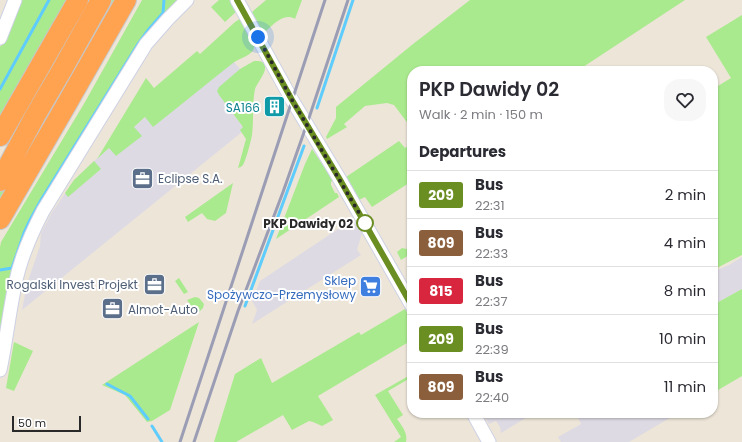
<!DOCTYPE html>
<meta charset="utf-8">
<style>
body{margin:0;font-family:Poppins,sans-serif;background:#f7f7f7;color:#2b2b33;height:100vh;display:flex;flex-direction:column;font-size:15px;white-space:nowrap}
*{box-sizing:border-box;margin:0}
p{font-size:13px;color:#7c7c81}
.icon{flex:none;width:22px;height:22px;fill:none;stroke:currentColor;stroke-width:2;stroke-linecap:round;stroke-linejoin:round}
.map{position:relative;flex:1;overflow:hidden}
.side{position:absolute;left:407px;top:66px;width:311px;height:352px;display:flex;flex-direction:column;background:#fff;border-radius:16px;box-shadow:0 1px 3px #0004}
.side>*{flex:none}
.badge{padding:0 8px;border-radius:3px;font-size:14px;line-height:26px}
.scale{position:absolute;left:12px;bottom:10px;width:69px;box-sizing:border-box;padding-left:4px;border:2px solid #292929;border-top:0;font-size:11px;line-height:14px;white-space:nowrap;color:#292929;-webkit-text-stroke:3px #fff;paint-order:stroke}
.you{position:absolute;width:20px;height:20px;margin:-10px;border:3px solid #fff;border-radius:50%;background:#1a73e8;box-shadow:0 0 0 6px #1a73e833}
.map>.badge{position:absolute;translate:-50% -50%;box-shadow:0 0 0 2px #fff}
h2{padding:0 12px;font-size:15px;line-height:36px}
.round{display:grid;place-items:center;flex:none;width:42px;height:42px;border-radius:16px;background:#f7f7f7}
.headline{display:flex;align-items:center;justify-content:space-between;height:68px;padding:0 12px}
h1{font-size:19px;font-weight:600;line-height:30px}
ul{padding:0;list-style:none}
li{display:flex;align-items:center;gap:12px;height:48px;padding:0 12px;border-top:1px solid #e1e1e2}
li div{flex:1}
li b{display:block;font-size:15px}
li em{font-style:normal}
li .badge{min-width:44px;font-weight:700;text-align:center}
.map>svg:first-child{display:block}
.industrial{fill:#dddae4}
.green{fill:#aaea8e}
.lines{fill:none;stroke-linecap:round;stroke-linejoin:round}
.stream{stroke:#5eccfc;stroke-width:3}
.minor-casing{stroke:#cdd1e4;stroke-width:15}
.highway-casing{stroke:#c7c7c7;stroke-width:22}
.minor{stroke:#fff;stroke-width:13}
.highway{stroke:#ffa351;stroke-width:20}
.rail{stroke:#9b9db5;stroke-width:3}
.line-casing{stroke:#fff;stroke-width:9}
.line{stroke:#6b8e23;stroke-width:6}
.walk{stroke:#292929;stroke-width:4;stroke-dasharray:0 7.2}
.stop-dot{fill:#fff;stroke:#6b8e23;stroke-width:2}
.labels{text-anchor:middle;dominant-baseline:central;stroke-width:4;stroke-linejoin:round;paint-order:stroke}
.culture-label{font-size:12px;fill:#0d838f;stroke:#fff;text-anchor:end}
.service-label{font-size:12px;fill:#4e5e75;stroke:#fff;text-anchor:start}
.stop-label{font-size:12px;font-weight:bold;fill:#292929;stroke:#fff;text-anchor:end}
.shop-label{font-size:12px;fill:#366cbe;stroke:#fff;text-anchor:end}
</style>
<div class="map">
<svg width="742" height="442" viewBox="0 0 742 442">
<rect width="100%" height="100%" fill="#ede5d8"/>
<!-- industrial -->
<path class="industrial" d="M224,50L240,69L225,104L244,128L242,132L22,310L27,284L40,246L41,233L51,214L74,180L94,161Z
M353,219L362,233L357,250L361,255L252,324L257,310L252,301L260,281Z
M742,257V289L713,305V272L729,265Z
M482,413H534L501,433L500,427L496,421L489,424Z
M576,413H678L629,442H561L558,437L581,424Z"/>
<!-- green -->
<path class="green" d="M21,0H68L0,116V47L5,38Z
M110,0H117L0,204V192L48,110Z
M142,0H183L54,184L0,338V247L1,242L85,102Z
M219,0H232L238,10L225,22L211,7Z
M266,0H302L295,19C283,12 272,26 263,34L252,12Z
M470,0H685L577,71H412V129L394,105L387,103L365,106L344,124L347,127L327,139L326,137L336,118V107L413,44Z
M742,15V255L713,270V89L731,78L706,37Z
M241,18L254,44C256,55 241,57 233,63C206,84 180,106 153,127L145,117L134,127L142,136L116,156L109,148L97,159L146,78L154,88L197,51L200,54L235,22Z
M254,61C259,61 265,61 265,67C266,73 257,83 255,89C252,104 254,120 252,135C251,141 246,160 243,165C241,167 240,167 238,168L246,139L240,130L243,127L219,95L217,91L219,87L240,69Z
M399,141L405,148L412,143V181L372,207L365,197L359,200L346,177Z
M312,149L333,180L331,182V185L335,193H337L339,197L276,239L305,164Z
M94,161L101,169L68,197L65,193L74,180Z
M233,183L226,213L215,221L207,219L202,213L188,222L185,217Z
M402,248L407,249L409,253V255L401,260L397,252Z
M179,278L188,292L184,294L175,281Z
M742,289V376L713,393V305Z
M195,297L199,298L204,304L203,308L197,314L187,300Z
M405,309L412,322V340L318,396L333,420L322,426L313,422L309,421L292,430L283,415L236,442H214L235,374L261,358L272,383L359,332L361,335Z
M199,322L170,410L152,421L147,422L125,395L102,385Z
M14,342L33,351L14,391L6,388Z
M412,374V377L388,391L403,415L397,419C402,426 408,433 406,442H394L401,437L375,395Z"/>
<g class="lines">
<!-- stream -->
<path class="stream" d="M0,89L49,0
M317,108L353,0
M0,270L12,268L24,233L30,220L41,200L138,44L149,29L163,13L164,0
M245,306L304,146
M107,384L130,396L148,419
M152,426L162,442"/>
<defs>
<path id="minor" d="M237,0L292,100L339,178L412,306
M0,38L15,0
M0,370C6,342 9,313 15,285C20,259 31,234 43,211L146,44L168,19L187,0
M473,413L489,442"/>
<path id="highway" d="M0,136L78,0
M0,181L35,116L63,68L101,0
M0,219L65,107L126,0"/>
</defs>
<!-- minor casing -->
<use href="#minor" class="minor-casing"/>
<!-- highway casing -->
<use href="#highway" class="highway-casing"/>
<!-- minor -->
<use href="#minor" class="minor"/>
<!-- highway -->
<use href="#highway" class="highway"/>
<!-- rail -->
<path class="rail" d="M180,442L325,0
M194,442L238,311L283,192L309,118L348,0"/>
</g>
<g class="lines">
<defs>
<path id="line" d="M237,0L292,100L339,178L412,306"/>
</defs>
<!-- line casing -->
<use href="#line" class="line-casing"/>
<!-- line -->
<use href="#line" class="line"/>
<!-- walk -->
<path class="walk" d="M258,37L292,100L365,223"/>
</g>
<!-- icons -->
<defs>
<symbol id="building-square" viewBox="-11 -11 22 22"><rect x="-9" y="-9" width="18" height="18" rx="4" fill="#0f9aa8" stroke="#fff"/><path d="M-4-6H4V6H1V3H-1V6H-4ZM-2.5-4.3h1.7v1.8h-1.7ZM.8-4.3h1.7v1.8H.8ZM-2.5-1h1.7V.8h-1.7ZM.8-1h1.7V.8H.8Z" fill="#fff"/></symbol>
<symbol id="office-square" viewBox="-11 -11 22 22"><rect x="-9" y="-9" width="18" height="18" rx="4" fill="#5c6f8a" stroke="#fff"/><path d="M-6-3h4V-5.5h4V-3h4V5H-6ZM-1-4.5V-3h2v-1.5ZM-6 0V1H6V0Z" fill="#fff"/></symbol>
<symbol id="supermarket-square" viewBox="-11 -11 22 22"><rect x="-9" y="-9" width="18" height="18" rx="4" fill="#3f7fe0" stroke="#fff"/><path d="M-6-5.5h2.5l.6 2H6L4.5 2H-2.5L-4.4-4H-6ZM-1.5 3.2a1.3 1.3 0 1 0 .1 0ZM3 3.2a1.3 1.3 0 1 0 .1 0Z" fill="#fff"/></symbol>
</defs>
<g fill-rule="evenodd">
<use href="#building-square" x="262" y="94" width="25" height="25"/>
<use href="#office-square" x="130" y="166" width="25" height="25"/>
<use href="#office-square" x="142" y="272" width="25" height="25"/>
<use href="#supermarket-square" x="358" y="274" width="25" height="25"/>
<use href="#office-square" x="100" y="296" width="25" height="25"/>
</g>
<!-- markers -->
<circle class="stop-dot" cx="365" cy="223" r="8"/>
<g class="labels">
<!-- culture labels -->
<g class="culture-label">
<text x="260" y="107">SA166</text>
</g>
<!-- service labels -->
<g class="service-label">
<text x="158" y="178">Eclipse S.A.</text>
<text x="138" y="284" text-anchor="end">Rogalski Invest Projekt</text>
<text x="128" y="309">Almot-Auto</text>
</g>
<!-- stop labels -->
<g class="stop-label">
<text x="353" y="223">PKP Dawidy 02</text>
</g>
<!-- shop labels -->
<g class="shop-label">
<text x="356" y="280">Sklep<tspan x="356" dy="14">Spożywczo-Przemysłowy</tspan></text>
</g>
</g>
</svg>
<div class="scale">50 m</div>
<div class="you" style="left:258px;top:37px"></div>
<section class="side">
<div class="headline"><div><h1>PKP Dawidy 02</h1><p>Walk · 2 min · 150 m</p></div><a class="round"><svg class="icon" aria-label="heart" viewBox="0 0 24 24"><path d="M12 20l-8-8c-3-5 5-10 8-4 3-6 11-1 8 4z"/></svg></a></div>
<h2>Departures</h2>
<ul>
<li><span class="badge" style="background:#6b8e23;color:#fff">209</span><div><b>Bus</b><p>22:31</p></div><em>2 min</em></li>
<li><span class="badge" style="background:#8b5e3c;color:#fff">809</span><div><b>Bus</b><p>22:33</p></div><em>4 min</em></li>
<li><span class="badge" style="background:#d7263d;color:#fff">815</span><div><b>Bus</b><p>22:37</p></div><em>8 min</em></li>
<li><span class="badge" style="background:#6b8e23;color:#fff">209</span><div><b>Bus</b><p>22:39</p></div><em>10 min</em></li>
<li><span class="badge" style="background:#8b5e3c;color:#fff">809</span><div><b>Bus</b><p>22:40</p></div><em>11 min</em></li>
</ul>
</section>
</div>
